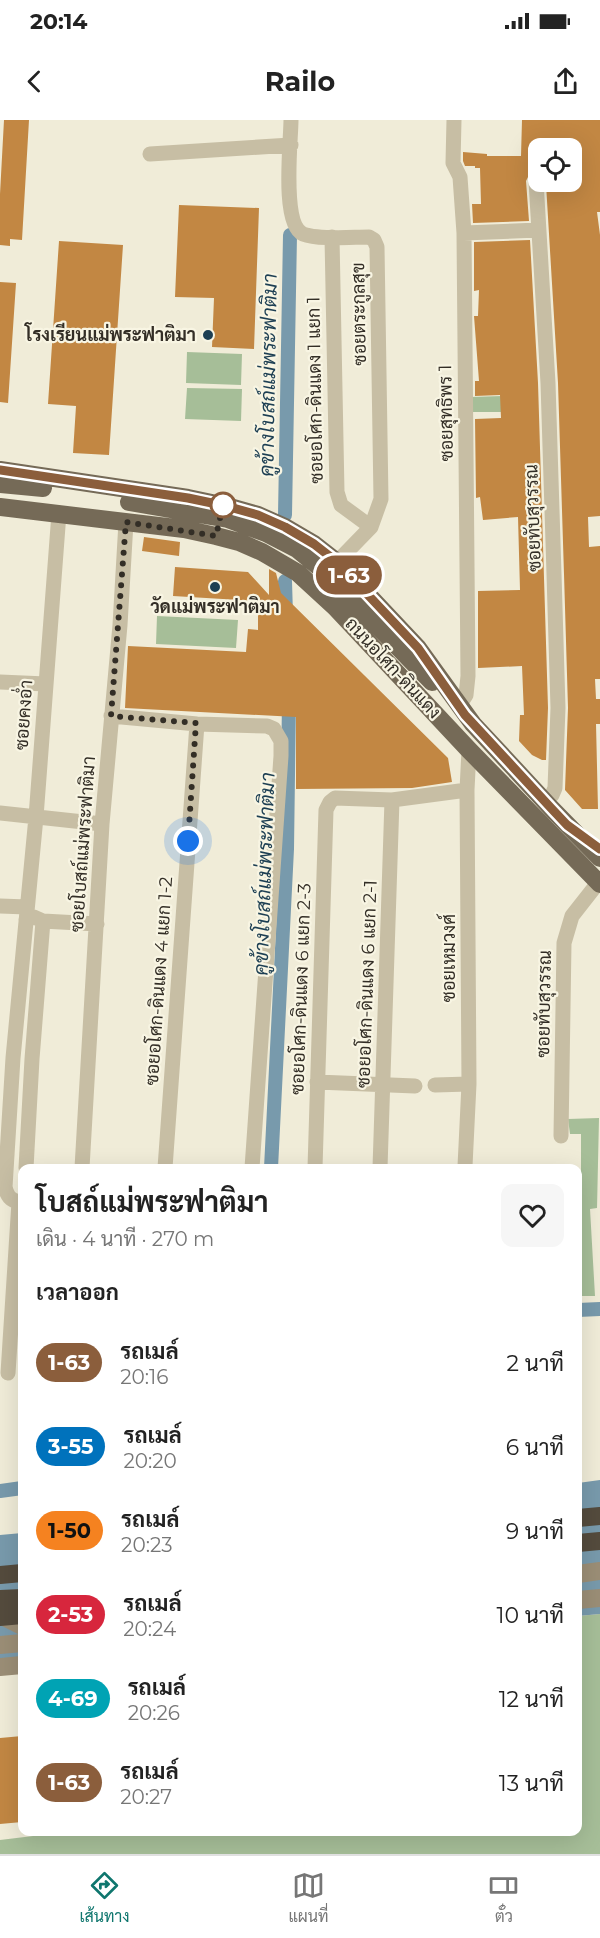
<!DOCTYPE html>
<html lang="th">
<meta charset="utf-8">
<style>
body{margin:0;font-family:Montserrat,Sarabun,sans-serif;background:#f6f6f6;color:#222;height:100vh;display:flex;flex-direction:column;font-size:22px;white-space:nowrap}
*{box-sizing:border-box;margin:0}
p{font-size:20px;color:#767676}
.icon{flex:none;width:33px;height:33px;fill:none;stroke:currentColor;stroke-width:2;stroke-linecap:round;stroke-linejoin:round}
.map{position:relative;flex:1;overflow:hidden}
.side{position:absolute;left:18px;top:1044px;width:564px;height:672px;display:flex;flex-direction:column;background:#fff;border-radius:12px;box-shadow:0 6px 24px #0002}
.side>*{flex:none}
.badge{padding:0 12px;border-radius:20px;font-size:21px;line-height:39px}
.tools{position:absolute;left:528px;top:18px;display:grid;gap:12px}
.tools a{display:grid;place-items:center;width:54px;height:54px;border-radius:12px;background:#fff;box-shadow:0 6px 24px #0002;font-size:30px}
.you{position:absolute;width:30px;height:30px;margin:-15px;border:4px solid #fff;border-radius:50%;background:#1a73e8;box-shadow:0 0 0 9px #1a73e833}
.map>.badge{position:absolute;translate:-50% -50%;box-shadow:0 0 0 3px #fff}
h2{padding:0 18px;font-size:22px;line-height:54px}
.round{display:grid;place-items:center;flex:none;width:63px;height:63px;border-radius:12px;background:#f6f6f6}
.head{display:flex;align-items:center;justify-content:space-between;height:102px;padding:0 18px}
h1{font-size:28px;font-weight:700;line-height:45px}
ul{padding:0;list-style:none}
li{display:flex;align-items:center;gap:18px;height:84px;padding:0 18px}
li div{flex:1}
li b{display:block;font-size:22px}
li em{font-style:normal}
li .badge{min-width:66px;font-weight:700;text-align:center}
.status{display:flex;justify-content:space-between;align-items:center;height:42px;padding:0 30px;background:#fff;direction:ltr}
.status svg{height:16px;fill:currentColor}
header{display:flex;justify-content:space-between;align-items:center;height:78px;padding:0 18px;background:#fff;font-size:27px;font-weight:700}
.tab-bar{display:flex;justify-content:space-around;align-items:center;height:84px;border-top:2px solid #e0e0e0;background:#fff;font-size:16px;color:#767676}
.tab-bar a{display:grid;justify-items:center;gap:3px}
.tab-bar .selected{color:#0f766e}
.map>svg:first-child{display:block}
.green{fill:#a6be98}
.water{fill:#789aac}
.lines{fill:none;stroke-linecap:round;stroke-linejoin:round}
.canal{stroke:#789aac;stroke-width:14}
.building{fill:#c28743}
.street{stroke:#c7bea4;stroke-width:15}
.secondary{stroke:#9b8e76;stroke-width:18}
.primary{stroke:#756a57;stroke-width:18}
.highway{stroke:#544b3d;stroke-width:18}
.line-casing{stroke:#fff;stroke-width:14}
.line{stroke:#8b5e3c;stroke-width:9}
.walk{stroke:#332e26;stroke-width:6;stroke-dasharray:0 10.8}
.poi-dot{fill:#1d3f53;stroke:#f8f5e3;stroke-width:2}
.stop-dot{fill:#fff;stroke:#8b5e3c;stroke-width:3}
.labels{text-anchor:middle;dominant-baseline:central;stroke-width:4.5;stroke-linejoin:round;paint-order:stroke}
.street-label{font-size:18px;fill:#332e26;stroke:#f8f5e3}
.poi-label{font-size:18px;font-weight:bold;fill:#332e26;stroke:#f8f5e3;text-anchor:end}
.water-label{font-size:20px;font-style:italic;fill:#1d3f53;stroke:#f8f5e3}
</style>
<div class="status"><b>20:14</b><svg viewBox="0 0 49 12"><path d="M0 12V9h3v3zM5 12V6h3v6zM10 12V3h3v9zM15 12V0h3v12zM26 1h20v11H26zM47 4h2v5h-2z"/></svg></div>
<header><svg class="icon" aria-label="back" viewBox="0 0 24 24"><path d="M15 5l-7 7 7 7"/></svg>Railo<svg class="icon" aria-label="share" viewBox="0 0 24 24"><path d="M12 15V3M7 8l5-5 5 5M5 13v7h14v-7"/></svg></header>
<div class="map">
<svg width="600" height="1734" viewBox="0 0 600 1734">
<rect width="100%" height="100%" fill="#f0ecd8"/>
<!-- green -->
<path class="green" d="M187,232L242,234L241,265L186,263Z
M187,268L242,269L241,301L185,299Z
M502,276L503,292H470V277Z
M157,496L238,500L236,528L156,524Z
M599,998L597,1088L590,1089L595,1176H578V1084L581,1083V1014H570L568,999Z
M600,1494V1734H0V1720L66,1712H578V1496Z"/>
<!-- water -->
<path class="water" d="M600,1360V1494L578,1496V1363Z
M22,1413V1548L0,1550V1415Z"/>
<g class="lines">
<!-- canal -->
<path class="canal" d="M285,395L290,115
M285,461L286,495
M271,1048L287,729L289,580
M578,1190L600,1189
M0,1371L22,1368"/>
</g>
<!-- building -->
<path class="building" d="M4,0H29L22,120L10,119V126L0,125V74Z
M522,0H600V92H597L600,115V396L588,397L589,427L600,426V559H595L596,579H600V604H596L598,689H582L565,670L568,588L564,454L558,263L546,64L574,62L575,32H572V28H538V52L530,53L526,61L529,101L473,103L472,84H481L480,48H475V46H465L463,41V32L487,34V36H521Z
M179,85L259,88L254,229L212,227L214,178L175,177Z
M530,120L538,263L548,588L546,640H542L532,635L519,621L520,595H524L522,546L478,548V471L520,470L518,397L483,400L480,377L476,378L475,299L501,298L500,275L475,276V261H479L474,196H478L479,170L474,171V122Z
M59,121L123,125L109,335L73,333L76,286L48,284Z
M0,162L16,163L8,283L0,282Z
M144,417L180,422L179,436L142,431Z
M175,447L248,452L269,475V449L276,453L281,473L448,638L452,662L412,668L296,669V597L125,588L128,526L246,532L248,509L258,510V481L173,476Z
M22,1616V1702L0,1704V1618Z"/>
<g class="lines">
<!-- street -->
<path class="street" d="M291,0C291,21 281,104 303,114C318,120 352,117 369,117L374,120L377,127L381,379L371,407L337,442
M454,0L453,43L460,57L464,113L468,556L466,575L459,586
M150,34L291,25
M536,61L548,263L554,454L558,588L555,668L552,675L545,682
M464,113L538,110
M332,117L337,372L341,385L371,407
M0,562L46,564
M111,596L197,604L267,606L274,609L281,621V636L252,1048
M0,693L102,704
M0,786L27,787
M26,800L34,797L43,801L32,939L26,1048
M43,801L97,804
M317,962L415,966
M435,965L469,964
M561,1016L564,823L572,796L598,763
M465,1046L469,964L467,670L469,630
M82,1048L102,704L120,505L126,402
M165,1048L197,604
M315,1048L326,690L330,682L335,678L392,680L467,670
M380,1048L392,680
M22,1080L19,1082C10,1080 7,1076 5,1067L13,938L36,697L59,393
M8,1253L19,1082"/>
<!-- secondary -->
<path class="secondary" d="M578,1454L600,1451
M578,1480L600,1478
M0,1495L22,1506
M0,1525L22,1523
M0,1547L22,1545"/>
<!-- primary -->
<path class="primary" d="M0,350L188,378L226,386L258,395L285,407L314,424L337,442L418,528L473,604L551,688L600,738
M0,364L43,368
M129,382L228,399L266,413L297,429L324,451L432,562
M0,387L184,409L216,416L239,422L262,432L298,453L335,487L469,630L600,764"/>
<!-- highway -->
<path class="highway" d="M578,1398L600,1396
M578,1423L600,1421
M0,1455L22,1453
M0,1479L22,1478
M0,1497L22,1495"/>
</g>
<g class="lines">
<defs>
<path id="line" d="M0,350L188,378L226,386L258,395L285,407L314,424L337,442L418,528L465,595L551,688L567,705L600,729"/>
</defs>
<!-- line casing -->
<use href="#line" class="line-casing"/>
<!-- line -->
<use href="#line" class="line"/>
<!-- walk -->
<path class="walk" d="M188,721L196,603L111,596L126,402L216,416L223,385"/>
</g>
<!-- markers -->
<g class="poi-dot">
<circle cx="208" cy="215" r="6"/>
<circle cx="215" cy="467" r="6"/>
</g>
<circle class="stop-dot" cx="223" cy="385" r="12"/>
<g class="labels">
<!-- street labels -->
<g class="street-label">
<text transform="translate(359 194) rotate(-91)">ซอยตระกูลสุข</text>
<text transform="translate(315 270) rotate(-91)">ซอยอโศก-ดินแดง 1 แยก 1</text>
<text transform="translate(446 293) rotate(-91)">ซอยสุทธิพร 1</text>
<text transform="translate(533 398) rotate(-92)">ซอยทับสุวรรณ</text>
<text transform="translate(393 548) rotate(47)">ถนนอโศก-ดินแดง</text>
<text transform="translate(24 595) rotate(-86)">ซอยคงอ่ำ</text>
<text transform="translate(83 724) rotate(-86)">ซอยโบสถ์แม่พระฟาติมา</text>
<text transform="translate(449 838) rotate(-90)">ซอยเหมวงศ์</text>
<text transform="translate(159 861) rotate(-86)">ซอยอโศก-ดินแดง 4 แยก 1-2</text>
<text transform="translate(367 864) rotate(-88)">ซอยอโศก-ดินแดง 6 แยก 2-1</text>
<text transform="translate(301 869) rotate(-88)">ซอยอโศก-ดินแดง 6 แยก 2-3</text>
<text transform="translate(544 884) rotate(-89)">ซอยทับสุวรรณ</text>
</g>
<!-- poi labels -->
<g class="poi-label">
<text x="196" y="215">โรงเรียนแม่พระฟาติมา</text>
<text x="215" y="487" text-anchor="middle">วัดแม่พระฟาติมา</text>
</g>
<!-- water labels -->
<g class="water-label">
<text transform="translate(268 255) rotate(-89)">คูข้างโบสถ์แม่พระฟาติมา</text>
<text transform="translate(264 754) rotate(-88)">คูข้างโบสถ์แม่พระฟาติมา</text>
</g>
</g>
</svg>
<div class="tools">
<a><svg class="icon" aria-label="locate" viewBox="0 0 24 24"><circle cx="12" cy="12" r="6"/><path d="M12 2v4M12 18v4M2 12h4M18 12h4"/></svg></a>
</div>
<div class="you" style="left:188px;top:721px"></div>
<b class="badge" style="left:349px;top:455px;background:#8b5e3c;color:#fff">1-63</b>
<section class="side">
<div class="head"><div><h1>โบสถ์แม่พระฟาติมา</h1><p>เดิน · 4 นาที · 270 m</p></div><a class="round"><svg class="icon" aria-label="heart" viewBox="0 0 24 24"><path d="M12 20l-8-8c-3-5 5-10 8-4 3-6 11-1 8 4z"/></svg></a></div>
<h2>เวลาออก</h2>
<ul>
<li><span class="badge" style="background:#8b5e3c;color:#fff">1-63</span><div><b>รถเมล์</b><p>20:16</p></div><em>2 นาที</em></li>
<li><span class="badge" style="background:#0072bc;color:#fff">3-55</span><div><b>รถเมล์</b><p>20:20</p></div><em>6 นาที</em></li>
<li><span class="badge" style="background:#f58220;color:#111">1-50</span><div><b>รถเมล์</b><p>20:23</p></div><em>9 นาที</em></li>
<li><span class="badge" style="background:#d7263d;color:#fff">2-53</span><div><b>รถเมล์</b><p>20:24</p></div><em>10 นาที</em></li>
<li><span class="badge" style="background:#00a3b4;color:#fff">4-69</span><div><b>รถเมล์</b><p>20:26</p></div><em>12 นาที</em></li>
<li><span class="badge" style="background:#8b5e3c;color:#fff">1-63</span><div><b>รถเมล์</b><p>20:27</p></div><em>13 นาที</em></li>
</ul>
</section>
</div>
<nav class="tab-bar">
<a class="selected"><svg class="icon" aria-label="directions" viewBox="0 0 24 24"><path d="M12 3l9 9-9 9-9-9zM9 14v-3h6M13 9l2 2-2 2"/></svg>เส้นทาง</a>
<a><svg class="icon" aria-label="map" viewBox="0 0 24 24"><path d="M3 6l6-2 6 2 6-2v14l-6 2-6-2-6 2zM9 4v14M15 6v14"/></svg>แผนที่</a>
<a><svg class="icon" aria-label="tickets" viewBox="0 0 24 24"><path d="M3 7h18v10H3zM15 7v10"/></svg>ตั๋ว</a>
</nav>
